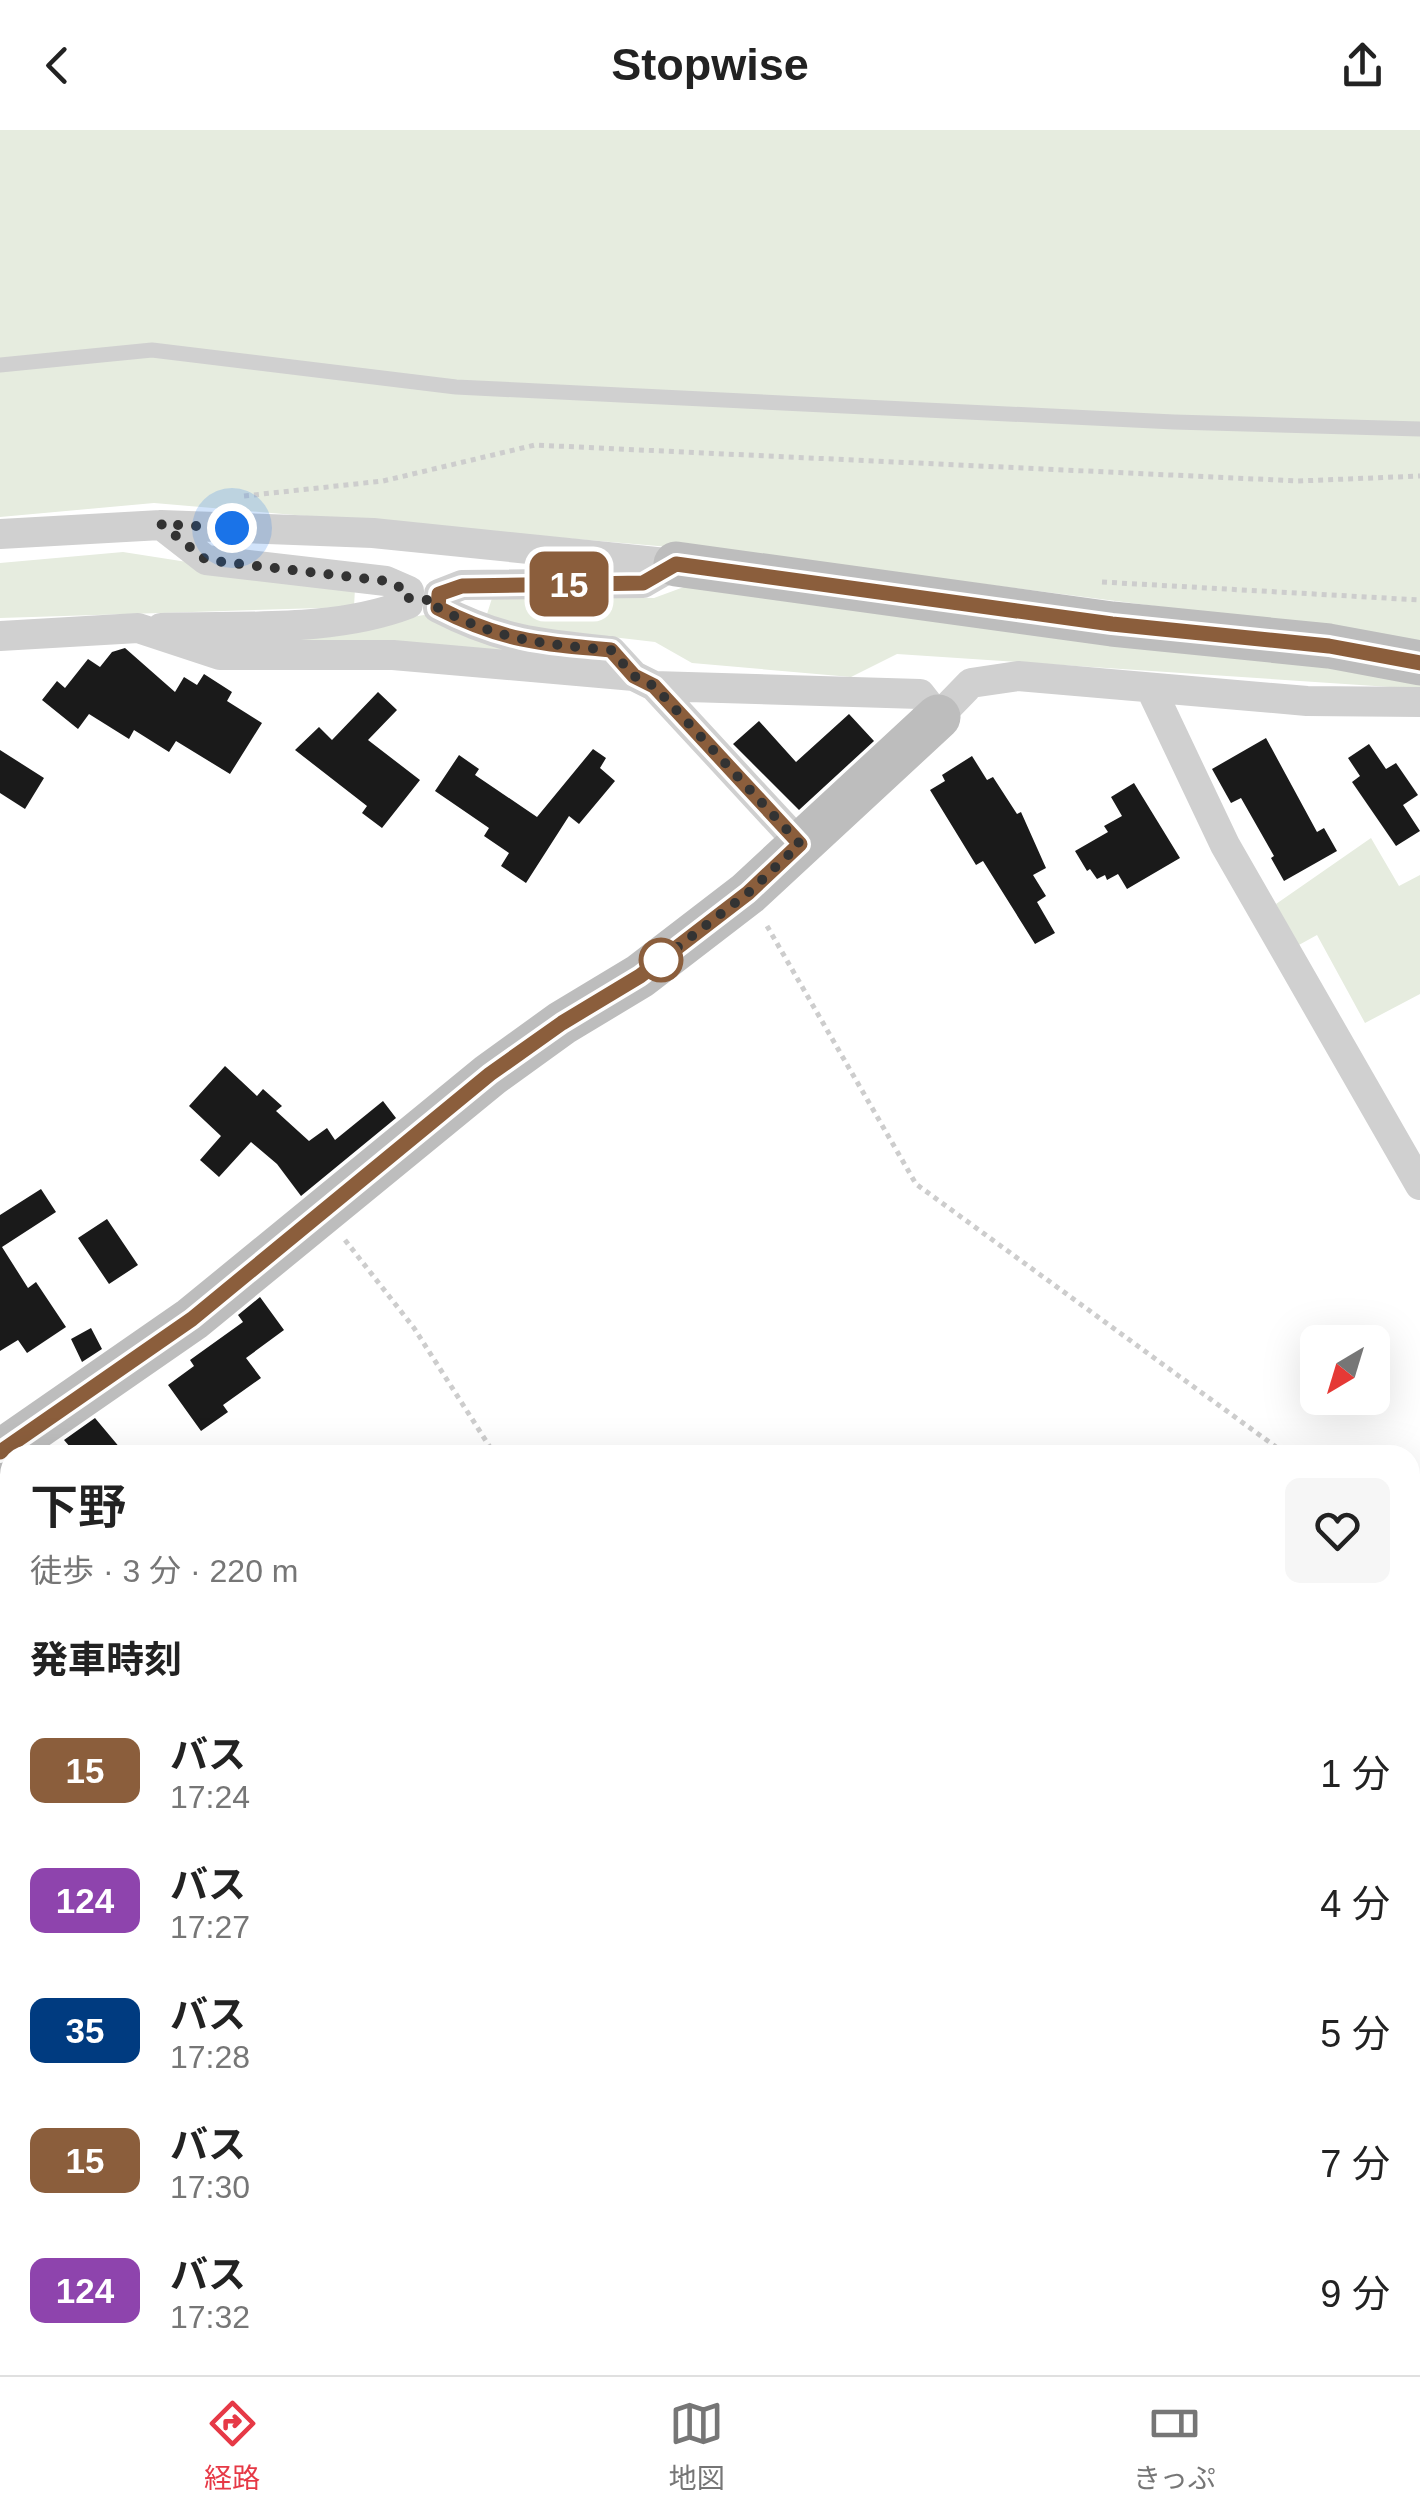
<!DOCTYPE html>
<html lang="ja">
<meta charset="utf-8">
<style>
body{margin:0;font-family:Helvetica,"Noto Sans JP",sans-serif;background:#f6f6f6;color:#222;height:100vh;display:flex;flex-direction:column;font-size:38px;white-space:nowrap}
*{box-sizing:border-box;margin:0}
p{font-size:32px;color:#767676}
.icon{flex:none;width:55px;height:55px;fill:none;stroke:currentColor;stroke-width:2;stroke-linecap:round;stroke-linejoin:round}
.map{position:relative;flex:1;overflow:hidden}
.sheet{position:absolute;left:0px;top:1315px;width:1420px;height:930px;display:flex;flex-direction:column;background:#fff;border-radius:30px 30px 0 0;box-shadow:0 10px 40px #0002}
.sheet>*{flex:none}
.badge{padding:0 20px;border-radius:15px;font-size:35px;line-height:65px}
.needle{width:65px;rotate:218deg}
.tools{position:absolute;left:1300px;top:1195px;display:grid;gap:20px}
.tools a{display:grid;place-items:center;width:90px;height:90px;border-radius:15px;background:#fff;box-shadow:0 10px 40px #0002;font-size:50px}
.you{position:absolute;width:50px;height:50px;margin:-25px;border:8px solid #fff;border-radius:50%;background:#1a73e8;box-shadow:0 0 0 15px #1a73e833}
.map>.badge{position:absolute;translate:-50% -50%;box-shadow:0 0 0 5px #fff}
h2{padding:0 30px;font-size:38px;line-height:90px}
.round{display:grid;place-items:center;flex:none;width:105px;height:105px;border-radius:15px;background:#f6f6f6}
.summary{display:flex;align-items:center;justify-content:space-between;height:170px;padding:0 30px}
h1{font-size:48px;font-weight:600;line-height:75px}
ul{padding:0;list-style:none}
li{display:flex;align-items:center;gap:30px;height:130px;padding:0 30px}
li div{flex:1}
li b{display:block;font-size:38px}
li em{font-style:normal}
li .badge{min-width:110px;font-weight:700;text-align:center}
header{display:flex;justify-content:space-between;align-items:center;height:130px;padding:0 30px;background:#fff;font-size:45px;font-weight:600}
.tabs{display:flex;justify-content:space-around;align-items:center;height:140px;border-top:2px solid #e0e0e0;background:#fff;font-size:28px;color:#767676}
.tabs a{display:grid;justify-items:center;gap:5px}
.tabs .selected{color:#e63946}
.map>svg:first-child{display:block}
.green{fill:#e6ecdf}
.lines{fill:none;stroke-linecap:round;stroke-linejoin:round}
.stream{stroke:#cfe2ee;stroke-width:9}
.river{stroke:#cfe2ee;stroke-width:55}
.building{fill:#1a1a1a}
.path{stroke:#cdcdcd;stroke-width:5;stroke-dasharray:5 5;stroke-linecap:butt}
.lane{stroke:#d0d0d0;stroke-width:15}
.street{stroke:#d0d0d0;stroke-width:30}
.secondary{stroke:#bdbdbd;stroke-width:45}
.rail-casing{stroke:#888;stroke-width:11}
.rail{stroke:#fff;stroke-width:8;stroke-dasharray:22;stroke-linecap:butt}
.line-casing{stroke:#fff;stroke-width:22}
.line{stroke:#8b5e3c;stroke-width:15}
.walk{stroke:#333;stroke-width:10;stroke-dasharray:0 18}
.stop-dot{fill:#fff;stroke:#8b5e3c;stroke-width:5}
</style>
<header><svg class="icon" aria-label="back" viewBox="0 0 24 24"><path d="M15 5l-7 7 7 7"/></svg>Stopwise<svg class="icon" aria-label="share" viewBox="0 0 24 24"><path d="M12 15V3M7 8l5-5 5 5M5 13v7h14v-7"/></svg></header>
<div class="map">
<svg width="1420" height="2245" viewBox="0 0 1420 2245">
<rect width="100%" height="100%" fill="#fff"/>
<!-- green -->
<path class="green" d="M0,0H1420V515L1373,504L740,423L154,373L0,387Z
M123,422L355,458L354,477L0,488V433Z
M692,454L1343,534L1420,554V559L897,524L851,547L692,533L655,512L518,496L487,484L493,465L654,468Z
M424,485L534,527L276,510Z
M1371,708L1399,756L1420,745V864L1365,893L1317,805L1297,816L1276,774Z"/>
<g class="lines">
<!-- stream -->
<path class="stream" d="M1410,1868L1420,1848
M1168,2245L1175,2235"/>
<!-- river -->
<path class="river" d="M1383,2245L1398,2235"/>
</g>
<!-- building -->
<path class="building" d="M125,518L175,562L184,547L197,555L204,544L232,562L227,571L262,593L230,644L176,611L169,622L134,600L129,609L89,584L78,599L42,570L57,551L65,558L88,529L100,537L112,522Z
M378,562L397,580L368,610L420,650L382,698L362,683L367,676L295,620L319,597L332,610Z
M849,584L874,611L799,680L733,614L759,591L796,632Z
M1266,608L1317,702L1324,698L1337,721L1284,751L1271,728L1274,726L1241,668L1231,673L1212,639Z
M1369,614L1386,639L1396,633L1418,665L1403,675L1420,701L1396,716L1352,652L1360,646L1348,628Z
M593,619L606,628L600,638L615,651L579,694L569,686L526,753L501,736L509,723L484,706L489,698L435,661L459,625L479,639L475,645L537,687Z
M0,620L44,648L25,679L0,663Z
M972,626L987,650L993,647L1017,684L1021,682L1046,738L1033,745L1046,766L1037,772L1055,803L1035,814L983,731L976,735L930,660L945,651L942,645Z
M1134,653L1180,728L1127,759L1118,744L1107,750L1105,745L1097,749L1090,739L1087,741L1075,721L1108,702L1104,696L1122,686L1111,667Z
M225,936L257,966L263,959L282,976L276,981L309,1011L327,998L335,1010L383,971L396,988L301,1066L277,1034L251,1012L219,1047L200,1030L221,1006L189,976Z
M41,1059L56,1082L2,1117L28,1158L36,1152L66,1197L27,1223L18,1210L0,1221V1085Z
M107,1089L138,1135L109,1154L78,1108Z
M260,1167L284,1200L246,1228L261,1248L223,1275L228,1282L201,1301L168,1255L194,1236L190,1230L243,1192L238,1185Z
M91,1198L102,1219L82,1232L71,1209Z
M95,1288L126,1325H77L64,1310Z"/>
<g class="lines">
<!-- path -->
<path class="path" d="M244,366L383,351L535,315L1298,351L1420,346
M1102,452L1420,470
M767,796L916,1054L1287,1325
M345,1110L414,1198L495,1325
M1410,1414L1420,1422
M1410,1832L1420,1813
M0,2116L10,2124
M163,2235L177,2245
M1147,2245L1154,2235"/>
<!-- lane -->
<path class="lane" d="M0,235L152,220L456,257L1174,292L1420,299
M1420,2108C1409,2130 1410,2161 1420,2183"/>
<!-- street -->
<path class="street" d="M0,404L161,395L373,403L676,434
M676,434L643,453L462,455L439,464L438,478C502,511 541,514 611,521L634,546L654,556L920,564L938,587L971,553L1018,546L1307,571L1420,572
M161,498C241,495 332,503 408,474L409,461L386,451L206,430L161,395
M0,506L138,498L220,525H393L634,546
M654,556L800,714
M1151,559L1225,715L1420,1055"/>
<!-- secondary -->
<path class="secondary" d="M676,434L1112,494L1329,516L1420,533
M0,1322L192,1189L490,945L562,893L640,846L748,763L938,587"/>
<defs>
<path id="rail" d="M1410,1985L1420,1967
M1410,2016L1420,1999
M1410,2047L1420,2030
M1410,2088L1420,2071
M1236,2245L1243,2235
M1258,2245L1265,2235
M1287,2245L1294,2235
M1312,2245L1318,2235"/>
</defs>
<!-- rail casing -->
<use href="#rail" class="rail-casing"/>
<!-- rail -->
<use href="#rail" class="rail"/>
</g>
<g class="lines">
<defs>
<path id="line" d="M0,1322L192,1189L490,944L562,893L640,846L748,763L800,714L654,556L634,546L611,520C541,514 502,511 438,478L439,464L462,456L643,453L676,434L1112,494L1329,516L1420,533"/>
</defs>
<!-- line casing -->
<use href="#line" class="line-casing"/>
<!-- line -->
<use href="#line" class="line"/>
<!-- walk -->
<path class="walk" d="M232,398L161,394L206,430L386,451L408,461V468L438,471V478C502,511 541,514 611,520L634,546L654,556L800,714L748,763L661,830"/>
</g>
<!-- markers -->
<circle class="stop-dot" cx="661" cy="830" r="20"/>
</svg>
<div class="tools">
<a><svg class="needle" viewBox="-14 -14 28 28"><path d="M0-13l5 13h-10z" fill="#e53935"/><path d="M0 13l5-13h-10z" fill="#767676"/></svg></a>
</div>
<div class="you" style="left:232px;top:398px"></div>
<b class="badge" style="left:569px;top:454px;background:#8b5e3c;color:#fff">15</b>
<section class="sheet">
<div class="summary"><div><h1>下野</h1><p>徒歩 · 3 分 · 220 m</p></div><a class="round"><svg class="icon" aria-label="heart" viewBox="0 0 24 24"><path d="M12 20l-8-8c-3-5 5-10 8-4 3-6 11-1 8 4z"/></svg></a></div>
<h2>発車時刻</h2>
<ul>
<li><span class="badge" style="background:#8b5e3c;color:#fff">15</span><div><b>バス</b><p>17:24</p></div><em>1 分</em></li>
<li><span class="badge" style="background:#8e44ad;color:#fff">124</span><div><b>バス</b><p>17:27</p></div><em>4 分</em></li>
<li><span class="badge" style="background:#003b80;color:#fff">35</span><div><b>バス</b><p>17:28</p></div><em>5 分</em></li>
<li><span class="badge" style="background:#8b5e3c;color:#fff">15</span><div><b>バス</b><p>17:30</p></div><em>7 分</em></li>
<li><span class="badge" style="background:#8e44ad;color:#fff">124</span><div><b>バス</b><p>17:32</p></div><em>9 分</em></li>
</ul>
</section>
</div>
<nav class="tabs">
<a class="selected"><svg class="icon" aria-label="directions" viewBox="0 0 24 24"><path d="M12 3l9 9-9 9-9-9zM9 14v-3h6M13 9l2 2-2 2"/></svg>経路</a>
<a><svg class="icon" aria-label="map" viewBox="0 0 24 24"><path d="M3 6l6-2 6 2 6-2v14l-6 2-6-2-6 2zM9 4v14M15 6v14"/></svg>地図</a>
<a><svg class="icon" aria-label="tickets" viewBox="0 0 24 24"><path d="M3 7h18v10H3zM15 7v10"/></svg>きっぷ</a>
</nav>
